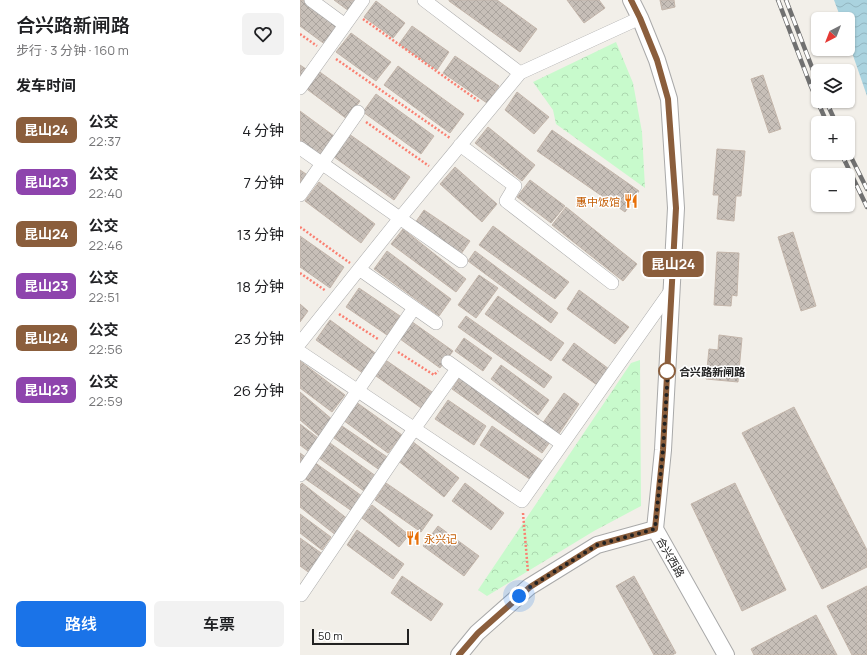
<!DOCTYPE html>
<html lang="zh">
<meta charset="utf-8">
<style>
body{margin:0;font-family:Manrope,"Noto Sans SC",sans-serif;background:#f2f2f2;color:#202124;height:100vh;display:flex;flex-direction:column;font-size:15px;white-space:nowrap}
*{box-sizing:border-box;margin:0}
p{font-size:13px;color:#757577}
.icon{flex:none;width:22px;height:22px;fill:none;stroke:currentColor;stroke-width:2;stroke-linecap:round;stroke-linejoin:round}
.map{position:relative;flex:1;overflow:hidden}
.sheet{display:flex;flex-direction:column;background:#fff;width:300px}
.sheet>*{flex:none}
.badge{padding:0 8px;border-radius:6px;font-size:14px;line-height:26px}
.needle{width:26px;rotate:222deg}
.buttons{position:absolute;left:511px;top:12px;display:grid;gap:8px}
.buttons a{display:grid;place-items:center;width:44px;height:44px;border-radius:6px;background:#fff;box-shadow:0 1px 3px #0004;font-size:20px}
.scale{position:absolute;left:12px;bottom:10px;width:97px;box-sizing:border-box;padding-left:4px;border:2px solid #222;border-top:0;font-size:11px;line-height:14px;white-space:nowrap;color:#222;-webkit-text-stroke:3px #fff;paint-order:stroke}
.you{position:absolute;width:20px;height:20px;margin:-10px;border:3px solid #fff;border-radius:50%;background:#1a73e8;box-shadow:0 0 0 6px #1a73e833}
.map>.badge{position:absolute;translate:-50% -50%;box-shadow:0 0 0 2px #fff}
h2{padding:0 16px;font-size:15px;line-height:36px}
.round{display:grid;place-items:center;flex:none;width:42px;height:42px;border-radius:6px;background:#f2f2f2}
.head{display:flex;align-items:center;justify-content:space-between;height:68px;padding:0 16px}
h1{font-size:19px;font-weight:600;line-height:30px}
.cta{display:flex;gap:8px;margin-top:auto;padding:8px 16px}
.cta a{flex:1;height:46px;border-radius:6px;background:#1a73e8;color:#fff;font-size:16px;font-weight:600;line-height:46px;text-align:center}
.cta a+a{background:#f2f2f2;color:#202124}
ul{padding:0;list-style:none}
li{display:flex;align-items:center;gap:12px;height:52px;padding:0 16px}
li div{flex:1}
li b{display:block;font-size:15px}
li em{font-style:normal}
li .badge{min-width:44px;font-weight:700;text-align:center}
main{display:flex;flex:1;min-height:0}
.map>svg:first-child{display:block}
.park{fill:url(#park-crowns)}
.water{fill:url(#water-waves)}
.building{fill:url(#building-cross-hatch);stroke:#c4b6ab}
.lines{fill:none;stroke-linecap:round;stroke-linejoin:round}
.minor-casing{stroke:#a9a9a9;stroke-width:14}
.tertiary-casing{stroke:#a9a9a9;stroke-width:18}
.path{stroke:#fa8072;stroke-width:2.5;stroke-dasharray:2 2;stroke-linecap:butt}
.minor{stroke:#fff;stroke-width:13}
.tertiary{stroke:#fff;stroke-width:16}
.rail-casing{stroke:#707070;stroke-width:4.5}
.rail{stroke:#fff;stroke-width:3;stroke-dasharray:9;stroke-linecap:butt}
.line-casing{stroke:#fff;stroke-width:9}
.line{stroke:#8b5e3c;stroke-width:6}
.walk{stroke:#222;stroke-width:4;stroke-dasharray:0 7.2}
.stop-dot{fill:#fff;stroke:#8b5e3c;stroke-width:2}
.labels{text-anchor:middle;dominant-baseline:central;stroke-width:3;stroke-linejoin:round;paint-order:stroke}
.food-label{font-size:11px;fill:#c56008;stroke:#fff;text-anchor:end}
.stop-label{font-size:11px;font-weight:bold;fill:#222;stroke:#fff;text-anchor:start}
.street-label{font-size:11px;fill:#222;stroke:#fff}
</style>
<main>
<section class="sheet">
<div class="head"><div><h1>合兴路新闸路</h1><p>步行 · 3 分钟 · 160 m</p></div><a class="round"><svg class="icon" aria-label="heart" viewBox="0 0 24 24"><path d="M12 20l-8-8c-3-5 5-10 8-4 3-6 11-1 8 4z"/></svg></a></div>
<h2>发车时间</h2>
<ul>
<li><span class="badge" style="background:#8b5e3c;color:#fff">昆山24</span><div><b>公交</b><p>22:37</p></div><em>4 分钟</em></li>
<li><span class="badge" style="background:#8e44ad;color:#fff">昆山23</span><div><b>公交</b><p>22:40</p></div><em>7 分钟</em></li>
<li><span class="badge" style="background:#8b5e3c;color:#fff">昆山24</span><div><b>公交</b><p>22:46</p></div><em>13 分钟</em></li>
<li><span class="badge" style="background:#8e44ad;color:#fff">昆山23</span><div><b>公交</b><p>22:51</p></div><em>18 分钟</em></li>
<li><span class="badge" style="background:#8b5e3c;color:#fff">昆山24</span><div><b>公交</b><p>22:56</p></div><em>23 分钟</em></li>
<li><span class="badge" style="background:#8e44ad;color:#fff">昆山23</span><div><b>公交</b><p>22:59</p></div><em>26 分钟</em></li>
</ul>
<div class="cta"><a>路线</a><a>车票</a></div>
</section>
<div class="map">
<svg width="567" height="655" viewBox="0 0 567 655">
<defs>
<pattern id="park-crowns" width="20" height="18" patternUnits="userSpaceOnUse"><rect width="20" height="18" fill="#c8facc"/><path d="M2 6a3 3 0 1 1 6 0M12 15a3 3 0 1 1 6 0" fill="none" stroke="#acd6af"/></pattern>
<pattern id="water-waves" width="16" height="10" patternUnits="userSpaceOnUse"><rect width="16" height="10" fill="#aad3df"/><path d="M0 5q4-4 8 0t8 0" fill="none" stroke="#92b5bf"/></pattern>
<pattern id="building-cross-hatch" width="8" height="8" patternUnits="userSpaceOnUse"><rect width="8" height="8" fill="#c7bfb8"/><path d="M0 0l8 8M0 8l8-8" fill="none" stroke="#aba49e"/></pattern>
</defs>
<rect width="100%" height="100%" fill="#f2efe9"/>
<!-- park -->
<path class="park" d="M316,42L333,83L342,132L345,188L256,124L253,110L233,82Z
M340,360L341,506L294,531L187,596L178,590L331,363Z"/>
<!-- water -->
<path class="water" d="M534,0H567V96L548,41V19H541Z"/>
<!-- building -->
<path class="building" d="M0,0H5L41,27L26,45L0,26Z
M34,0H57L49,11Z
M149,0H197L237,29L220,52L149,1Z
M267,0H299L305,8L284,23Z
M360,0H374L375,7L362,10Z
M76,1L105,23L93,38L64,17Z
M112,26L149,52L137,70L99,44Z
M51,33L91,62L76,81L36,52Z
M155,56L199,86L187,103L143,73Z
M0,65L9,71L0,83Z
M98,66L164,114L150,133L84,85Z
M17,70L60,101L47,119L4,87Z
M463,75L481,129L469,133L451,79Z
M217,92L249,117L234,134L205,110Z
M76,94L134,136L121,154L63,112Z
M0,111L34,136L19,156L0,142Z
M188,127L235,165L222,181L175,143Z
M252,130L339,191L325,212L237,151Z
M49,134L110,177L94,200L34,157Z
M417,149L445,151L441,196H436L434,221L417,219L419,195H413Z
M155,167L197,204L182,222L140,184Z
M0,170L6,174L0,183Z
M230,180L265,206L251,223L217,197Z
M19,182L75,224L61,243L5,201Z
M266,207L337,264L323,281L252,225Z
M124,210L170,241L161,254L115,223Z
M193,226L269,282L255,299L179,245Z
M103,229L166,279L156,292L91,244Z
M493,232L516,306L501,311L478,237Z
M0,236L44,267L30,288L0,267Z
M87,251L151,299L139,316L74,269Z
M175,251L258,313L251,323L168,261Z
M417,252L439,253L437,296L432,295L431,306L414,305Z
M179,275L198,288L176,318L158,305Z
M59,288L100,316L87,335L46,307Z
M279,290L329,327L315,344L267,309Z
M198,296L264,343L251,361L185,314Z
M0,304L8,311L0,322Z
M166,316L252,377L244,388L158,327Z
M108,319L153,351L140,368L96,336Z
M30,320L78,355L64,374L16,340Z
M419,335L442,338L438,382L406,379L409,349L418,350Z
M164,338L192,358L183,371L155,351Z
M274,343L309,369L297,385L262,360Z
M0,361L45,395L32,412L0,388Z
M87,361L135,394L124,410L76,376Z
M201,365L249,400L238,415L191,379Z
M160,377L250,442L242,453L152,389Z
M0,392L34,421L20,437L0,420Z
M264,393L279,404L258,435L242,424Z
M148,400L186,426L174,445L135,419Z
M56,402L102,435L88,453L43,420Z
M494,407L567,550V567L522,589L442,433Z
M0,424L22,441L12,454L0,445Z
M42,426L90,459L81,471L34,438Z
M192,426L244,462L231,480L180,445Z
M112,441L159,478L144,497L97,460Z
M30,443L80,479L68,494L19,458Z
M0,453L7,458L0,469Z
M14,462L62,496L52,511L4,478Z
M2,483L49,520L37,536L0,507V485Z
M86,483L133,515L121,532L75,500Z
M165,483L204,513L191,530L152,501Z
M435,483L486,590L442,611L391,504Z
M72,505L109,535L99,547L62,518Z
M0,514L31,537L22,550L0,533Z
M138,526L179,556L164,576L123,546Z
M57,530L104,564L93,579L47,545Z
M0,538L24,555L11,574L0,566Z
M102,576L143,604L131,621L91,593Z
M334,576L376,653L372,655H354L316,586Z
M567,586V655H552L527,606Z
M516,615L537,655H454L451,649Z"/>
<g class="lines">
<defs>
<path id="minor" d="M11,0L45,25
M124,0L220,73
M0,88L63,0
M160,145L215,186L206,201L312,283
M0,148L161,261
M0,195L58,112
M59,269L136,323
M0,343L100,218L220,73L340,18
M0,352L222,501L372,289
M148,362L262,444
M0,475L114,308
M1,595L114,429L157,369"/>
<path id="tertiary" d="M331,0L340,18L357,60L369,99L376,208L363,450L355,529L426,655
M159,655L177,633L229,587L297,545L355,529"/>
</defs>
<!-- minor casing -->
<use href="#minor" class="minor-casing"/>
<!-- tertiary casing -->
<use href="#tertiary" class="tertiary-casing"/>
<!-- path -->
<path class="path" d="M63,19L180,102
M0,34L17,46
M36,59L150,138
M66,122L129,166
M0,227L50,263
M0,273L26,291
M39,314L78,339
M98,352L134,375L138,371
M223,513L228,572"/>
<!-- minor -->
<use href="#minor" class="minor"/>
<!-- tertiary -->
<use href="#tertiary" class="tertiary"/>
<defs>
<path id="rail" d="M478,0L510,84L527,123
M486,0L518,83
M526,101L536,123
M548,151L567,189
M541,153L567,207"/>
</defs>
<!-- rail casing -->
<use href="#rail" class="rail-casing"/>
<!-- rail -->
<use href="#rail" class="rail"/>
</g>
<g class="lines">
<defs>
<path id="line" d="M159,655L178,633L230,587L297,545L355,529L363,450L376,208L368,99L357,60L340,18L331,0"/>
</defs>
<!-- line casing -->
<use href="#line" class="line-casing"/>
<!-- line -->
<use href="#line" class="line"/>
<!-- walk -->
<path class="walk" d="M219,596L230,587L297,545L355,529L363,450L368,370L367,371"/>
</g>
<!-- icons -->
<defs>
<symbol id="restaurant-bare" viewBox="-9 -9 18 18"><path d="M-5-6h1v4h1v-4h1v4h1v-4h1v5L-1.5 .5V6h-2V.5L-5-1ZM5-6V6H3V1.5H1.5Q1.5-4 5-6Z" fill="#e8710a" stroke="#fff" stroke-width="2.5" paint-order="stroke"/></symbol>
</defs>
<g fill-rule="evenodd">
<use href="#restaurant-bare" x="321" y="191" width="20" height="20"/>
<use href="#restaurant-bare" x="103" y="528" width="20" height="20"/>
</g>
<!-- markers -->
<circle class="stop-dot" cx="367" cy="371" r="8"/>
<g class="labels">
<!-- food labels -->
<g class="food-label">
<text x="320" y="201">惠中饭馆</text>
<text x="124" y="538" text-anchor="start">永兴记</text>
</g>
<!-- stop labels -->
<g class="stop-label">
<text x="379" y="371">合兴路新闸路</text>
</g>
<!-- street labels -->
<g class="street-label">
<text transform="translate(371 557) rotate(60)">合兴西路</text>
</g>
</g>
</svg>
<div class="buttons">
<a><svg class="needle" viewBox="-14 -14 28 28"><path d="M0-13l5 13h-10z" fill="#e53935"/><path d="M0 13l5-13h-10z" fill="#757577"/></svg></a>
<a><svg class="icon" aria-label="layers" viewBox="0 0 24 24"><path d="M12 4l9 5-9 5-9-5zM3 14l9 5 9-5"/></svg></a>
<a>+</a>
<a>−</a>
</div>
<div class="scale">50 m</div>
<div class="you" style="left:219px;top:596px"></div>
<b class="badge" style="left:373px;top:264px;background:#8b5e3c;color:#fff">昆山24</b>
</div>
</main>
